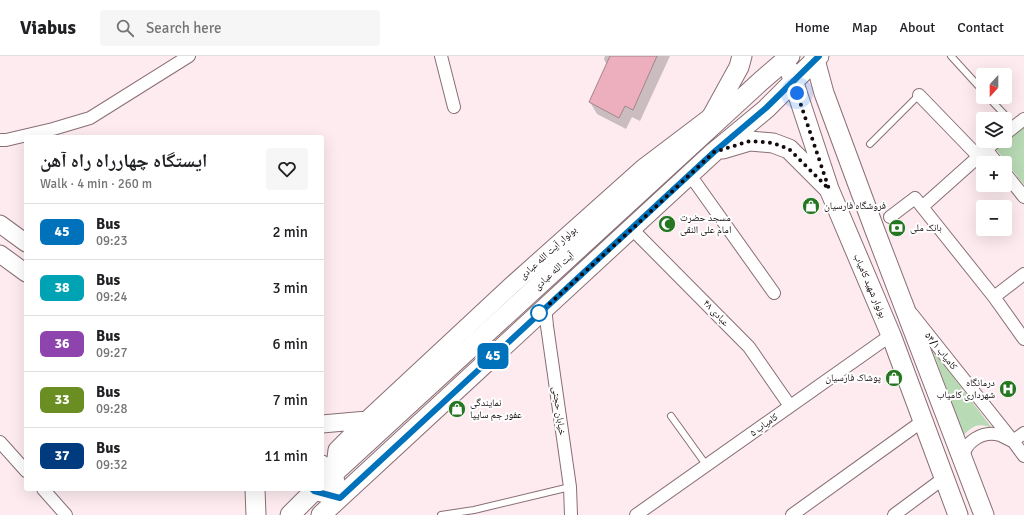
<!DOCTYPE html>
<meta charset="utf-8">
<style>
body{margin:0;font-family:Signika,"Noto Naskh Arabic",sans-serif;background:#f6f6f6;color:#202124;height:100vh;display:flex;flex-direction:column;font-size:15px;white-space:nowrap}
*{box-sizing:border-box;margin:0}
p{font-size:13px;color:#757577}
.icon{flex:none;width:22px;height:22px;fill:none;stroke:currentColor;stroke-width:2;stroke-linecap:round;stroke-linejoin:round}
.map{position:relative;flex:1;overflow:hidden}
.sheet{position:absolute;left:24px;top:79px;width:300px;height:356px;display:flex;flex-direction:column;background:#fff;border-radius:4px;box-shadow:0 4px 16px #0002}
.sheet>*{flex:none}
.badge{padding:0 8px;border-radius:6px;font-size:14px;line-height:26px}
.needle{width:26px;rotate:201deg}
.buttons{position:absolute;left:976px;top:12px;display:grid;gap:8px}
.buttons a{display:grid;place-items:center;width:36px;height:36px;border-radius:4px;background:#fff;box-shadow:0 4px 16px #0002;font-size:20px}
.you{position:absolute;width:20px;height:20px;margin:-10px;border:3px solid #fff;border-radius:50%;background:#1a73e8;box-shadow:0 0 0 6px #1a73e833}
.map>.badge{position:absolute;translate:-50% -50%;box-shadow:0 0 0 2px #fff}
.round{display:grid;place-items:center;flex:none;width:42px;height:42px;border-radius:4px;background:#f6f6f6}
.summary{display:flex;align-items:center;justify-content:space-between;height:68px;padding:0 16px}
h1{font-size:19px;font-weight:800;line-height:30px}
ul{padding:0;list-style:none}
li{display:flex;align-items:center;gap:12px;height:56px;padding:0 16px;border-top:1px solid #e0e0e0}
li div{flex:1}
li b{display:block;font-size:15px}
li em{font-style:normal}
li .badge{min-width:44px;font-weight:700;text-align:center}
header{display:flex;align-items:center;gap:24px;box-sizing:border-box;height:56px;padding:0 20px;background:#fff;border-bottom:1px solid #e0e0e0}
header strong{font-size:19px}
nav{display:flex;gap:22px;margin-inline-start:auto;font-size:14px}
.search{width:280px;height:36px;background:#f6f6f6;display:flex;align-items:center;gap:10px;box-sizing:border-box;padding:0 14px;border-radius:4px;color:#757577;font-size:15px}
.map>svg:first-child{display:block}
.green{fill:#b8dab4}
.shadow{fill:#0003}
.building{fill:#edafbd;stroke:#a1868c}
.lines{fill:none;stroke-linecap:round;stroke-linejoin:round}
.lane-casing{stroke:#896f74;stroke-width:8}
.street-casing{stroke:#896f74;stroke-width:14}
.secondary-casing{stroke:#896f74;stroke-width:19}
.primary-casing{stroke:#896f74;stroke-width:21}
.lane{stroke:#fff;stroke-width:6}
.street{stroke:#fff;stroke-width:12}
.secondary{stroke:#fff;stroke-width:17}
.primary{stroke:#fff;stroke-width:19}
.line-casing{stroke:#fff;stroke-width:9}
.line{stroke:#0072bc;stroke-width:6}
.walk{stroke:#140b0d;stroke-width:4;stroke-dasharray:0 7.2}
.stop-dot{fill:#fff;stroke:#0072bc;stroke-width:2}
.labels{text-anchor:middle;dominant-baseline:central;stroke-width:4;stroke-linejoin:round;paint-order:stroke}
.poi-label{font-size:10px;fill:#140b0d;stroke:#fff;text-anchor:start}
.street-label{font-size:10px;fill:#140b0d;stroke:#fff}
</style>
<header>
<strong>Viabus</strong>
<div class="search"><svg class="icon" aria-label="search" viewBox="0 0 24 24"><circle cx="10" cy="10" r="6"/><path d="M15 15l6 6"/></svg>Search here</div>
<nav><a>Home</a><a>Map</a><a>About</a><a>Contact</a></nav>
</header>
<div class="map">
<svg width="1024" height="459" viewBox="0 0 1024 459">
<rect width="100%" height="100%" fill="#fdebef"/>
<!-- green -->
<path class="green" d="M1024,70V129L995,92Z
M932,293L992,372C980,367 973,369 964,379Z"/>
<!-- shadow -->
<path class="shadow" d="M605,0H670L640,65L632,61L626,73L597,58L590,46L607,9L604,3Z"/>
<!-- building -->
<path class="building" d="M610,0H657L633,54L625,50L619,62L589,46Z"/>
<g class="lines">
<defs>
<path id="lane" d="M951,0L983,35
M988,41L1005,59
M870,88L919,39
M671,360L707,410
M441,459L474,454L570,431"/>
<path id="street" d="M441,0L454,51
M919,39L978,100
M1005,78L1024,63
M0,84H6L53,73L90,62L189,0
M986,93L997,107
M1005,117L1024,141
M690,119L774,237
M922,151L996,85
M890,161L915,142L994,241L1024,283
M632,173L749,291L790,350
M994,241L1024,218
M545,251L547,270L570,431L571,459
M912,258L1013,385L1024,400
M1013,385L1024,377
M0,386L26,415
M963,404C963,386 983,374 1000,379C1004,381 1008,383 1012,385
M43,433L66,459
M636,459L891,279
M792,459L924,364
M894,459L944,422"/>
<path id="secondary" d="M0,168L26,187
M0,198L26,217
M322,368L367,364
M334,418L337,394L367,364L512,229L643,112L713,59
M312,433L314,435L340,442L334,418L322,408"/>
<path id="primary" d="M814,0L824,37L874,172L984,459
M790,15L829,133L891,279L958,459
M709,64L712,60L739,11L742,0
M723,93L750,85L773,87L789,93L827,131
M322,428L761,25L790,0
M255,433L256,459
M290,459L316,433
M321,459L714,96L766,53L819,0"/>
</defs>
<!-- lane casing -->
<use href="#lane" class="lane-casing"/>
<!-- street casing -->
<use href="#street" class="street-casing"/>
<!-- secondary casing -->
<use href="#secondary" class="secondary-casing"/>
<!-- primary casing -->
<use href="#primary" class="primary-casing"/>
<!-- lane -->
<use href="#lane" class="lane"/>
<!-- street -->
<use href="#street" class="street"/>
<!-- secondary -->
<use href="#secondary" class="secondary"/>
<!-- primary -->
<use href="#primary" class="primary"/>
</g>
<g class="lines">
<defs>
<path id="line" d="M312,433L314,435L340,442L714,96L766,52L819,0"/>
</defs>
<!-- line casing -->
<use href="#line" class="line-casing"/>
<!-- line -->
<use href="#line" class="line"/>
<!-- walk -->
<path class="walk" d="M539,257L534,262L632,173L714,96L750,85L773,87L789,93L829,133L797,37"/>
</g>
<!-- icons -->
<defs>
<symbol id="shop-disc" viewBox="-11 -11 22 22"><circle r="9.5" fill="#257620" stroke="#fff"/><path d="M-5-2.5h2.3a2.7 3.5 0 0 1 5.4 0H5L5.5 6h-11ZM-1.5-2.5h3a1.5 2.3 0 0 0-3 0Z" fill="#fff"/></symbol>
<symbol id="mosque-disc" viewBox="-11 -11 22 22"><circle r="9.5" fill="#257620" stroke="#fff"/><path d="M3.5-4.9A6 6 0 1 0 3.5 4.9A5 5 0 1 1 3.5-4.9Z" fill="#fff"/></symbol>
<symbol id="bank-disc" viewBox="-11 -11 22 22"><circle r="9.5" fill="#257620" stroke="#fff"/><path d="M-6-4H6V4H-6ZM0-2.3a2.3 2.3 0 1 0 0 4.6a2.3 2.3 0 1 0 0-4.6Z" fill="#fff"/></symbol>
<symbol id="hospital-disc" viewBox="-11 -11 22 22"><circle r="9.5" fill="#257620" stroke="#fff"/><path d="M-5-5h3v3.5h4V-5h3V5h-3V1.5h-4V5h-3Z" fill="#fff"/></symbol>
</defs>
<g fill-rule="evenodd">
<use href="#shop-disc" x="801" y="140" width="20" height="20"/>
<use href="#mosque-disc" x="657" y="158" width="20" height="20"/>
<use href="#bank-disc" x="887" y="162" width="20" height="20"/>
<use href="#shop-disc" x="884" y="312" width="20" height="20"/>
<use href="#hospital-disc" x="998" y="323" width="20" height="20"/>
<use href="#shop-disc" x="447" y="343" width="20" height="20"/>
</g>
<!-- markers -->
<circle class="stop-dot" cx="539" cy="257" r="8"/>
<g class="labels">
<!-- poi labels -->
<g class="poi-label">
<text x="824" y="150">فروشگاه فارسیان</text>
<text x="680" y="162">مسجد حضرت<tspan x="680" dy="12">امام علی النقی</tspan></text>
<text x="910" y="172">بانک ملی</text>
<text x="881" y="322" text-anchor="end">پوشاک فارسیان</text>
<text x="995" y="327" text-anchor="end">درمانگاه<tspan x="995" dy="12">شهرداری کامیاب</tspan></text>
<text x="470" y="347">نمایندگی<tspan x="470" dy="12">عفور جم سایپا</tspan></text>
</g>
<!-- street labels -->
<g class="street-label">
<text transform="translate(548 197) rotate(-42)">بولوار آیت الله عبادی</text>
<text transform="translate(554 215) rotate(-43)">آیت الله عبادی</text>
<text transform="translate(870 230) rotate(67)">بولوار شهید کامیاب</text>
<text transform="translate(716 257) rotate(46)">عبادی ۴۸</text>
<text transform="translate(941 295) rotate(51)">کامیاب ۵۴/۱</text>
<text transform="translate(559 355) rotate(82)">خیابان حجتی</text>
<text transform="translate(764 369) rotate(-36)">کامیاب ۵</text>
</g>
</g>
</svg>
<div class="buttons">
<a><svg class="needle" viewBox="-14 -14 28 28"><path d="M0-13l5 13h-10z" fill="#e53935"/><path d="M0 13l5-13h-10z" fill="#757577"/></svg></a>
<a><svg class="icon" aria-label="layers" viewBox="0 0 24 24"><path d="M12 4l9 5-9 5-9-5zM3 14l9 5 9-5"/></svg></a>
<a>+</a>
<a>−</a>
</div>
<div class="you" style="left:797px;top:37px"></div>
<b class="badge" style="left:493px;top:300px;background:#0072bc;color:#fff">45</b>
<section class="sheet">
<div class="summary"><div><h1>ایستگاه چهارراه راه آهن</h1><p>Walk · 4 min · 260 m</p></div><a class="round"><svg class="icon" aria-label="heart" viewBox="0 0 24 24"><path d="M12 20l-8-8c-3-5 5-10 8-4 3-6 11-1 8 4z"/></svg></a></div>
<ul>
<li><span class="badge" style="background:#0072bc;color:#fff">45</span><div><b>Bus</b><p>09:23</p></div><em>2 min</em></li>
<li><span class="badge" style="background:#00a3b4;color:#fff">38</span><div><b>Bus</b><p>09:24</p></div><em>3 min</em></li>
<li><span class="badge" style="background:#8e44ad;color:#fff">36</span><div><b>Bus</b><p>09:27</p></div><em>6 min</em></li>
<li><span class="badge" style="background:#6b8e23;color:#fff">33</span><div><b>Bus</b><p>09:28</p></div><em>7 min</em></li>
<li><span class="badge" style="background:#003b80;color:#fff">37</span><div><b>Bus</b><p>09:32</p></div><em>11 min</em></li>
</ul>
</section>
</div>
